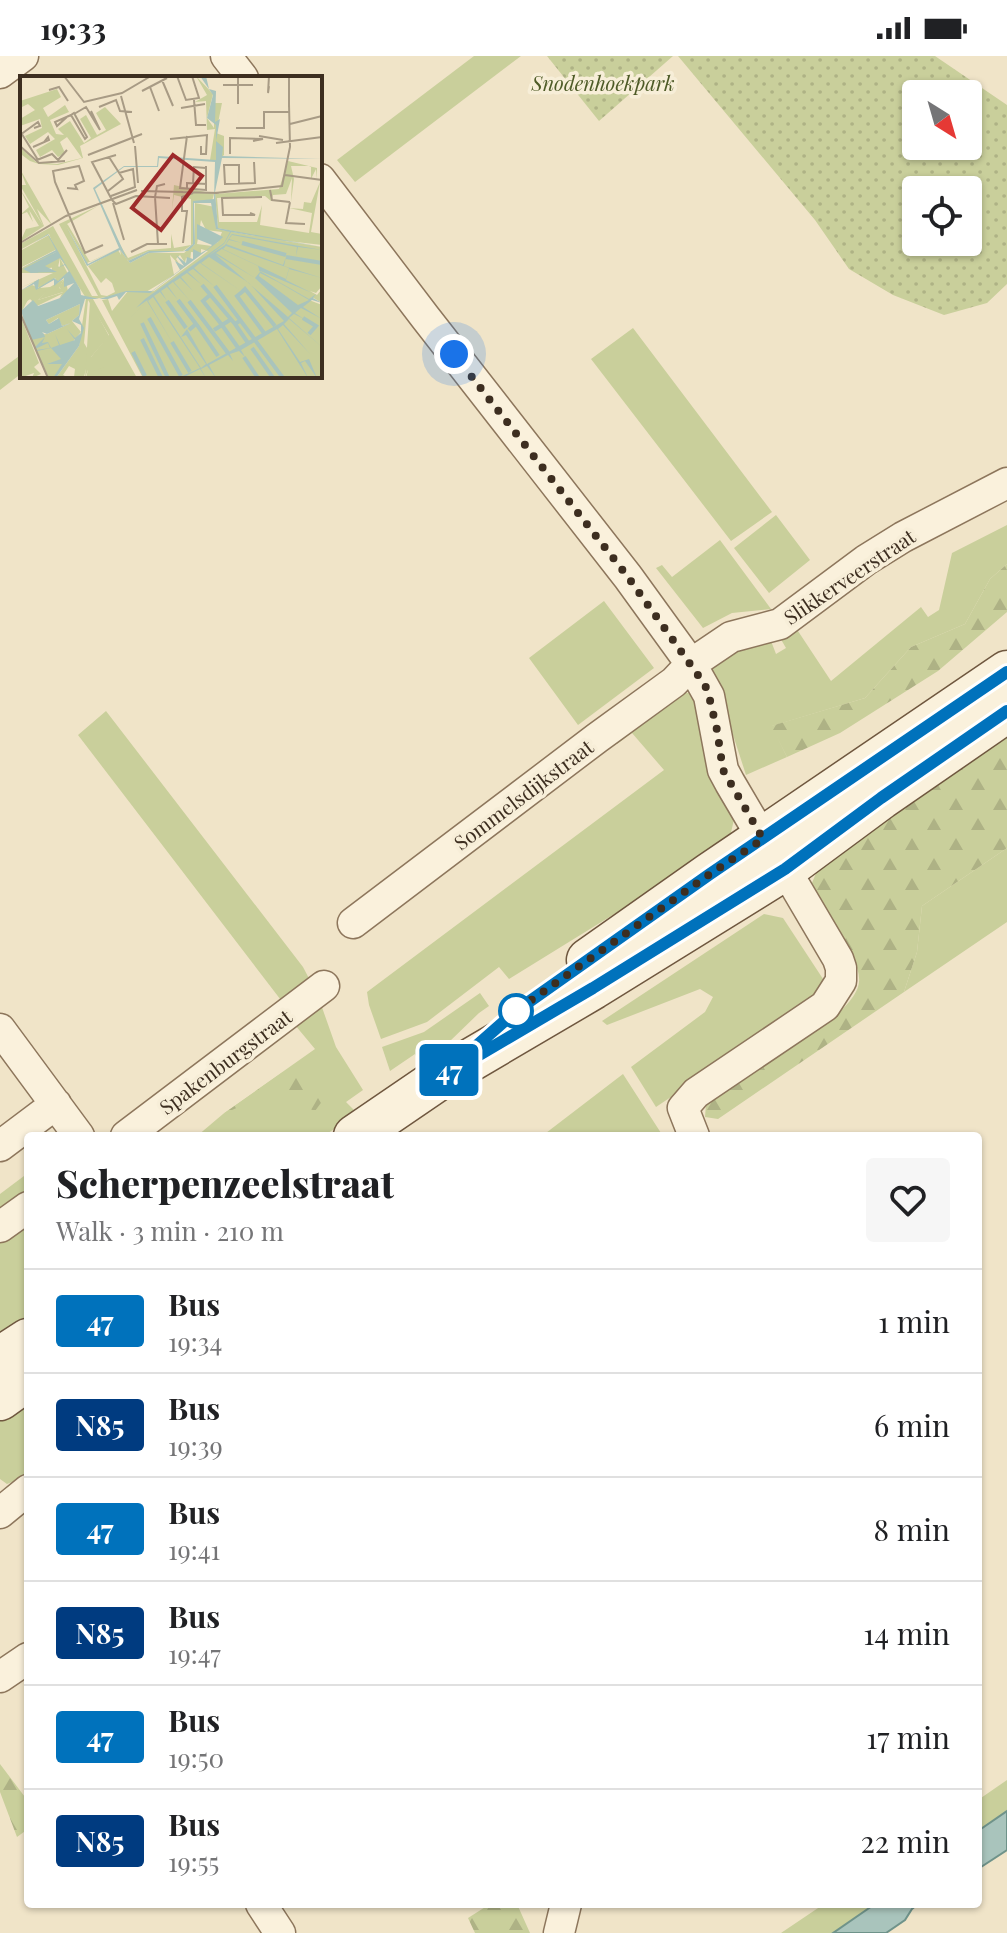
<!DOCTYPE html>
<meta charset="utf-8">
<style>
body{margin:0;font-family:"Playfair Display",serif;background:#f6f6f6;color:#202124;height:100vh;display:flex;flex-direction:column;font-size:30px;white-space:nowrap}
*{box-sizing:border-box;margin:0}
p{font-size:26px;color:#757577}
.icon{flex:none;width:44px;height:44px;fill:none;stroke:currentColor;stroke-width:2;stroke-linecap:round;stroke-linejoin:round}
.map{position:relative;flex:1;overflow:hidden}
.side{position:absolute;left:24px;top:1076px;width:958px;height:776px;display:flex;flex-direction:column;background:#fff;border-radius:8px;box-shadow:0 2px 6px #0004}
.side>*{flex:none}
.badge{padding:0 16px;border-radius:6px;font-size:28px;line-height:52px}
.needle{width:52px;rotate:143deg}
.buttons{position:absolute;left:902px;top:24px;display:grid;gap:16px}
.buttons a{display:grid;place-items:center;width:80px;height:80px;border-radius:8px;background:#fff;box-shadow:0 2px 6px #0004;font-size:40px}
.you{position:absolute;width:40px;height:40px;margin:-20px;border:6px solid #fff;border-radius:50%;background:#1a73e8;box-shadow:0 0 0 12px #1a73e833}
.map>.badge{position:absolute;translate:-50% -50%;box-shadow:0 0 0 4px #fff}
.round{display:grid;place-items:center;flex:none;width:84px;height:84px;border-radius:8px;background:#f6f6f6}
.summary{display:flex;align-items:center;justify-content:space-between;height:136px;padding:0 32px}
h1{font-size:38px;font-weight:800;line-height:60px}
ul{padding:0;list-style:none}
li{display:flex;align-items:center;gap:24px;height:104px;padding:0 32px;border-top:2px solid #e0e0e0}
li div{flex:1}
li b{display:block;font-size:30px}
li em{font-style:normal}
li .badge{min-width:88px;font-weight:700;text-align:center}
.status{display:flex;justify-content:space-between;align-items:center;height:56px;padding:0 40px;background:#fff;direction:ltr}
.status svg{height:22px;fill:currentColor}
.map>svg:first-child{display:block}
.grass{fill:#c9cf9b}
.forest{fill:url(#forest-firs)}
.park{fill:url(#park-dots);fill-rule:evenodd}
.water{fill:#a9c4bc;stroke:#6f938a;stroke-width:2}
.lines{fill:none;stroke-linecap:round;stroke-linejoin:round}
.street-casing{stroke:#8d765c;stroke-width:33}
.secondary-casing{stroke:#6f573f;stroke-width:45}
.street{stroke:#faf1dc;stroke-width:30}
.secondary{stroke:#faf1dc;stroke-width:42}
.line-casing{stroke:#fff;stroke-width:18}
.line{stroke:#0072bc;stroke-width:12}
.walk{stroke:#3d2e20;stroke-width:8;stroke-dasharray:0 14.4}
.stop-dot{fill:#fff;stroke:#0072bc;stroke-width:4}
.labels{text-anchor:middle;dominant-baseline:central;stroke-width:7;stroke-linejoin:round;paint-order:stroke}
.park-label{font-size:20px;font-style:italic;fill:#4d5a26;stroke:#f7eed8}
.street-label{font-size:20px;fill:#3d2e20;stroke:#f7eed8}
.inset-river{fill:none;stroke:#a9c4bc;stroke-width:4}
.inset-road{fill:none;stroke:#a89b85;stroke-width:2}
.view{fill:#9e2a2b;fill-opacity:0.15;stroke:#9e2a2b;stroke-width:4}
.inset-edge{fill:none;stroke:#3d2e20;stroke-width:4}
</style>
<div class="status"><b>19:33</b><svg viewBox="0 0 49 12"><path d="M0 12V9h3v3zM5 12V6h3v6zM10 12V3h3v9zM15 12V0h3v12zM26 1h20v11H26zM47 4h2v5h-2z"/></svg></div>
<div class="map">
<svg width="1007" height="1877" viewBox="0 0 1007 1877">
<defs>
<pattern id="forest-firs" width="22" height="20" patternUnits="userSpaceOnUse" patternTransform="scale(2)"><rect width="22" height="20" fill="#c9cf9b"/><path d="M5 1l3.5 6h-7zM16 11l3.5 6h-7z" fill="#aeb285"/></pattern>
<pattern id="park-dots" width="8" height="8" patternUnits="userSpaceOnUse" patternTransform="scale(2)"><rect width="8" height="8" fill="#c9cf9b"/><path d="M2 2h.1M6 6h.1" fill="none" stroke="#aeb285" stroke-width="1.8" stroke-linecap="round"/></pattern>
</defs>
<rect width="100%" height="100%" fill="#f0e4c8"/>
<!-- grass -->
<path class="grass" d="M474,0H521L355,126L337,104Z
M633,272L772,456L731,485L591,303Z
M22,298V317L0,334V314Z
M776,459L810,504L769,537L734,492Z
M1007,469V508L990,523L965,568L911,591L865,642L772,670L787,701L746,719L712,614L727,595L771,585L776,598L786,592L779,580L796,572L831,625L921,551L928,561L939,554L952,497Z
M720,484L771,553L732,557L703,572L656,512L662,509L672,521Z
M604,545L654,612L578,669L529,602Z
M683,636L699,639L735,759L730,781L624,852L509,923L499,911L427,966L381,983L369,949L367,936L664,714L632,677L617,688L614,684Z
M106,655L303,911L314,932L287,952L78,679Z
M1007,792V866L904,936L917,896L922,850Z
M764,858L783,862L825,926L813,946L656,1051L631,1011L705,956L713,941L700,933L607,969L602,965Z
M480,937L489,950L479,957L448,987L451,992L422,1013L415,998L390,1015L382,991L424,976Z
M318,940L336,991L363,1034L346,1046L357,1057L324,1080H197L223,1058L315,993L290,963Z
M623,1018L661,1077L659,1080H542Z
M28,1117V1140L0,1160V1138Z
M28,1168V1272L0,1291V1187Z
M28,1332V1420L7,1428L0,1423V1353Z
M1007,1724V1755L978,1775V1744Z
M824,1848H875L833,1877H781Z"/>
<!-- forest -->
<path class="forest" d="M1007,508V556L938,615L840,677L787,701L771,670L865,642L911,591L965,568L990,523Z
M1007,664V792L922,850L917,896L904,936L718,1063L705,1061L706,1048L830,965C840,956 858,940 859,926C862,902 823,853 810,832L822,802Z
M283,1016L342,1018L315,1055L270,1037L223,1058Z
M0,1708L28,1745V1773L17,1781L0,1736Z
M490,1848H517L530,1877H475L468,1862Z"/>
<!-- park -->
<path class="park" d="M547,0H673L599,65Z
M678,0H935L1007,49V228L987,247L944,259L893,239L849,213L815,164ZM968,38V90H916V38ZM968,134V186H916V134Z"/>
<!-- water -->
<path class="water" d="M1007,1755V1794L978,1813V1775Z
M875,1848H918L912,1853L905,1864L886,1877H833Z"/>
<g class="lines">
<defs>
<path id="street" d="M226,0L243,22
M0,17L23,0
M320,123L425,261L628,521L691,608L709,640L723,714L730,727L763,783L785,813L838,903L841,912V925L825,950L696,1037L683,1052L694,1080
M353,867L597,682L674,626L691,608L731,581L780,568L866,504L903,481L1007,427
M0,973L79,1080
M126,1080L324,930
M0,1090L56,1048
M0,1171L28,1151
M0,1457L28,1434
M0,1621L28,1602
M261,1848L280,1877
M559,1877L566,1848"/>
<path id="secondary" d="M588,904L710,818L1007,616
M355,1080L440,1022L593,932L785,813L881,742L1007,655
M0,1302L28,1284
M0,1343L28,1323"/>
</defs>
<!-- street casing -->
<use href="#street" class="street-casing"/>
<!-- secondary casing -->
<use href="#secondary" class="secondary-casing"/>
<!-- street -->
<use href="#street" class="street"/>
<!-- secondary -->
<use href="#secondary" class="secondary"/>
</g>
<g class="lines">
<defs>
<path id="line" d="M1007,616L710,818L516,955L440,1022L593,932L785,813L881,742L1007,655"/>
</defs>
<!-- line casing -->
<use href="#line" class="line-casing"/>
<!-- line -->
<use href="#line" class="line"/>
<!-- walk -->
<path class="walk" d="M454,298L628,521L705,629L709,640L717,674L723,714L763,783L710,818L516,955"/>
</g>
<!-- markers -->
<circle class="stop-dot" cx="516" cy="955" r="16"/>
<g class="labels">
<!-- park labels -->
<g class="park-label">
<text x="603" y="26">Snodenhoekpark</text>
</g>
<!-- street labels -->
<g class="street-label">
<text transform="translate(849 520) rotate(-34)">Slikkerveerstraat</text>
<text transform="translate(523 738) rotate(-37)">Sommelsdijkstraat</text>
<text transform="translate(225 1005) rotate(-37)">Spakenburgstraat</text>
</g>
</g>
<!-- overview -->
<g transform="translate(20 20)">
<rect width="302" height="302" fill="#f0e4c8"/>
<path d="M176,0L193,18L187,42L194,52V27H202L196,57L204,60V79L198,84H190L195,53L187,54L186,25L175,26L187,19ZM37,13L41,21L23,32L28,41L45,29L49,36L30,44L36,58L44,59L38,53L50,45L64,67L71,62L60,43L66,39L77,59L86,54L76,37L85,31L101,48L60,70L63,82L38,89L19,88L10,85L2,79L0,71L16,86L37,88L62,82L47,61L40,66L45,77L38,81L32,74L20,81L16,74L35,63L28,56L10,68L5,60L22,52L20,43L0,50V43L15,34L8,28L0,32V25ZM268,85L297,92V103L296,93L291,103V90H271L274,103L271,126L272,102L266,118L253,119L251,125L245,120L197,122L199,146H237L242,129L240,149L289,157L292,137L269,132L283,133L284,126L291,127L300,106L291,156L302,158V169L259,164L302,171V210L296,217L290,215L297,219L302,213V227L292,221L289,224L302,229V302H123L82,224L88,223L92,235L108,215L87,221L73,223L117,302H66L71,281L89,259L68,224L64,267L70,277L64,301H54L55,293L49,290L43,299L49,302H36L59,270L66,222L40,182L38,191L4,195L37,177L29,158L0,174V168L33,150L72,220H78L39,148L78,130L47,148L48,149L70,186L97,173L67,187L47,151L81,219L87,220L95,216L92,207L86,202L81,207L68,190L98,174L101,179L100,174L110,187L129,177H164L175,168V127L195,131L196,153L236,160L198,152L195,118L259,113ZM181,144L186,154L202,156L198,166L188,172L192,170L177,168ZM181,173L188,175L134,215L126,216L154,199L150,179L162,192L156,183L160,179L165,187L166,182L170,186L171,176L181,177ZM0,93L32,149L17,133L24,150L0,166L6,153L19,150L9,134L13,146L7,136L0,139L9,131L0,113L24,151L0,109H6ZM154,109L194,118L192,125H174L173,168L163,175H129L108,185L91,154L108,182L128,174L151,172V158L154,172L171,169V123L154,119L152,133ZM45,202L48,215L17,230L9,222L2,235L17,243L11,250L14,259L27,258L51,247L42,250L38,242L29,248L26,244L60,228L59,239L52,245L61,256L44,276H50L35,301L29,302L6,252L0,229L7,222L31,211L18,224L44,216L39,211ZM0,239L19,287L14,291L21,298L12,302L14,297L0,302Z" fill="#c9cf9b" fill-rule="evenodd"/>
<path d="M37,174L18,191L3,193L32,194V188L40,191V182L48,198L37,206L35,202L20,212L30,211L44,203L39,212L48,215L39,223L43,216L18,224L28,213L0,229V215L12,209L19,212L14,206L0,212L33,197H0V193ZM70,225L89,260L71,281V296L84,291L76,302L68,294L65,302Z" fill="#c9cf9b"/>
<path d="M29,159L37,173L0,192V175Z" fill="#c9cf9b"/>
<path d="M180,0H186L189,13L196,15L195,46L200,43L196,65L203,71L202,80L302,83L202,82L195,116L198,152L302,171L211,156L204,168L188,180L205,169L211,159L212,158L302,174L278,171L276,180L277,171L212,159L209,163L222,167L209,164L206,168L263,189L266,181L264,190L302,202L269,193L266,204L292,217L238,194L289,223L296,218L293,222L302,227L292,224L283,231L302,243L281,232L275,237L284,243L274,238L269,242L302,271L269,243L264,248L290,278L263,249L258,253L280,286L289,283L297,302L285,285L281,287L288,302L257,253L221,274L225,281L219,275L210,278L213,285L208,279L189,289L196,302L187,290L181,293L186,302L180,293L162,302H158L180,292L133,221L128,225L152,266L127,225L122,230L129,242L122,230L117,235L122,247L117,235L111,241L122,263L111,241L129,223L116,232L125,223L204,167L210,156L196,153L191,127H174L175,168L168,175L129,177L110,187L100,174L67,190L47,152L68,188L99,172L73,112L104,90H137L138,80L196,84V49L187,42L193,19ZM139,82L195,86L194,123L173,125V168L164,175H129L108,185L75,113L104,91H138ZM206,170L269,192L266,203L203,173ZM202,173L238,190L240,196L235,202L196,177ZM195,178L235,202L272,237L268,241ZM189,181L229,207L264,245L187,288L167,253L161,261L166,259L186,288L181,292L134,220L140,216L147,225L141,215L147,211L158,224L148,210L153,206L170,225L154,206L160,202L173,215L161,201L167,197L182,209L168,196L173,193L195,211L174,192L180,187L221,215L181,187ZM240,197L258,206L289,224L278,229L239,200ZM177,148L203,161L198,166L130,217L106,216L99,224L97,220L88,223H65L59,243L64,252L59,270L36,302H33L42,288H27L41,283L31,272L39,269L35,258L40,269L55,264L47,253L55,262L61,257V249L52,245L59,239L60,228L26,244L29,248L39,242L42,250L51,247L27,258L22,256L24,258L25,261L22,267L28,266L31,272L17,275L22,286L16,274L30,272L28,267L15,273L12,264L15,271L25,261L11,264L1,235L13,224L18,230L40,222L54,207L44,211V202L34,210V204L16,214L14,208L0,215L19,203L18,212L34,202L38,205L49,195L45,189L37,192L45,188L40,182L25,190L37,196L0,197H11L3,193L38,175L0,193L36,174L28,159L13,167L28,158L60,213L61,219L79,223L106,215H132L160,194L155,185L164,190L156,179L166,187L167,181L173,183V173L181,177L188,173L192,169L177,163Z" fill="#a9c4bc" fill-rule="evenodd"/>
<path class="inset-river" d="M222,167L266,179M266,181L302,187M182,209L215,248M195,210L263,302M222,216L217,220L244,257M222,216L225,213L255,250M190,219L183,225L202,249L210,244M158,224L176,248L169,254M147,225L166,252M169,225L208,277M129,242L161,300M283,242L296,250L289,258M221,244L215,248L228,267M122,247L148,302M177,249L198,280M194,254L202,249L219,273M122,263L141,302M152,266L170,296M232,272L253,302M113,276L125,300M224,281L238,302"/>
<path class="inset-road" d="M44,0L64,26L102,17L131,0M157,0L166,24L179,22L172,0M218,0V28M249,0L248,17L249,10M269,0V31M142,4L153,30M203,9H233M130,11L139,35M29,14L39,11L48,25M122,15L147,2M101,20L114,67M174,24L176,49H186M79,31L96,24L100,35L112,36M161,32L185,28M54,37L67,61L65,63L51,39ZM54,38L66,31L80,54L71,35M48,40L37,50L35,46L51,39M270,48L302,40M216,52H244V36H270M0,55L18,84M0,59L18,46L20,50L14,52M167,60L160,112L186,114V90M239,60L263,64M150,63L187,59L186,78H181V70M256,67L302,61M0,70L19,87L45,85M115,70L118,107M13,71L29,64L28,61L24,66M210,78V62L243,63L233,65M68,79L122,58M17,84L32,78L38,84L47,74M265,99L302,104M173,107L174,91L186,92M219,107V89H204L205,108L235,107L234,86M47,112L57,113L55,109L64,105L59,90L33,95L35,106L65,177L83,169M167,113V107L187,108M250,114L252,124L270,126M88,115L103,103L89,81M121,115L163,116M161,116L198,117M195,117L262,110L270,71L269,28M91,120L115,111L113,93L99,97M92,124L72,86L96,79M92,124L96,128L116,120L150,122M270,126L266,147L285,148M93,127L104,164M230,137L235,139H203L202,122L242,121M0,167L46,140L117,114M163,167L167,135H162V121L173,117M138,168L135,121L137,110L145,108M111,176L127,168H147M0,237L28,302"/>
<path class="view" d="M153,79L182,100L141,154L112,132Z"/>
<rect width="302" height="302" class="inset-edge"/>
</g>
</svg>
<div class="buttons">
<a><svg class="needle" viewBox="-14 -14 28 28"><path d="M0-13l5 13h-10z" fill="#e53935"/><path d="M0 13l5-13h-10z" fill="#757577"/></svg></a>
<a><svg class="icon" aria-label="locate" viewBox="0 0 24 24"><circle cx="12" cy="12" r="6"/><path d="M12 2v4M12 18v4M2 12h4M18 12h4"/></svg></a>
</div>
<div class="you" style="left:454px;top:298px"></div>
<b class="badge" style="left:449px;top:1014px;background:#0072bc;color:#fff">47</b>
<section class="side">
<div class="summary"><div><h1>Scherpenzeelstraat</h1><p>Walk · 3 min · 210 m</p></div><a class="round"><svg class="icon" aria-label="heart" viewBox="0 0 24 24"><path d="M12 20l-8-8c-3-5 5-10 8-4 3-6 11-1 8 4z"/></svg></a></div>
<ul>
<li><span class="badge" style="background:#0072bc;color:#fff">47</span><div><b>Bus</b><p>19:34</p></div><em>1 min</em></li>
<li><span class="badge" style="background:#003b80;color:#fff">N85</span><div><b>Bus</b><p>19:39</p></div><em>6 min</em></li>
<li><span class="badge" style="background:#0072bc;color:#fff">47</span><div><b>Bus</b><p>19:41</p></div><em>8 min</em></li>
<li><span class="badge" style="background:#003b80;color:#fff">N85</span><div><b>Bus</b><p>19:47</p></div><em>14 min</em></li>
<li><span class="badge" style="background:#0072bc;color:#fff">47</span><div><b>Bus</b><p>19:50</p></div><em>17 min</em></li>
<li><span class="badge" style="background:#003b80;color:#fff">N85</span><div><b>Bus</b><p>19:55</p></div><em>22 min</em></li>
</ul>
</section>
</div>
